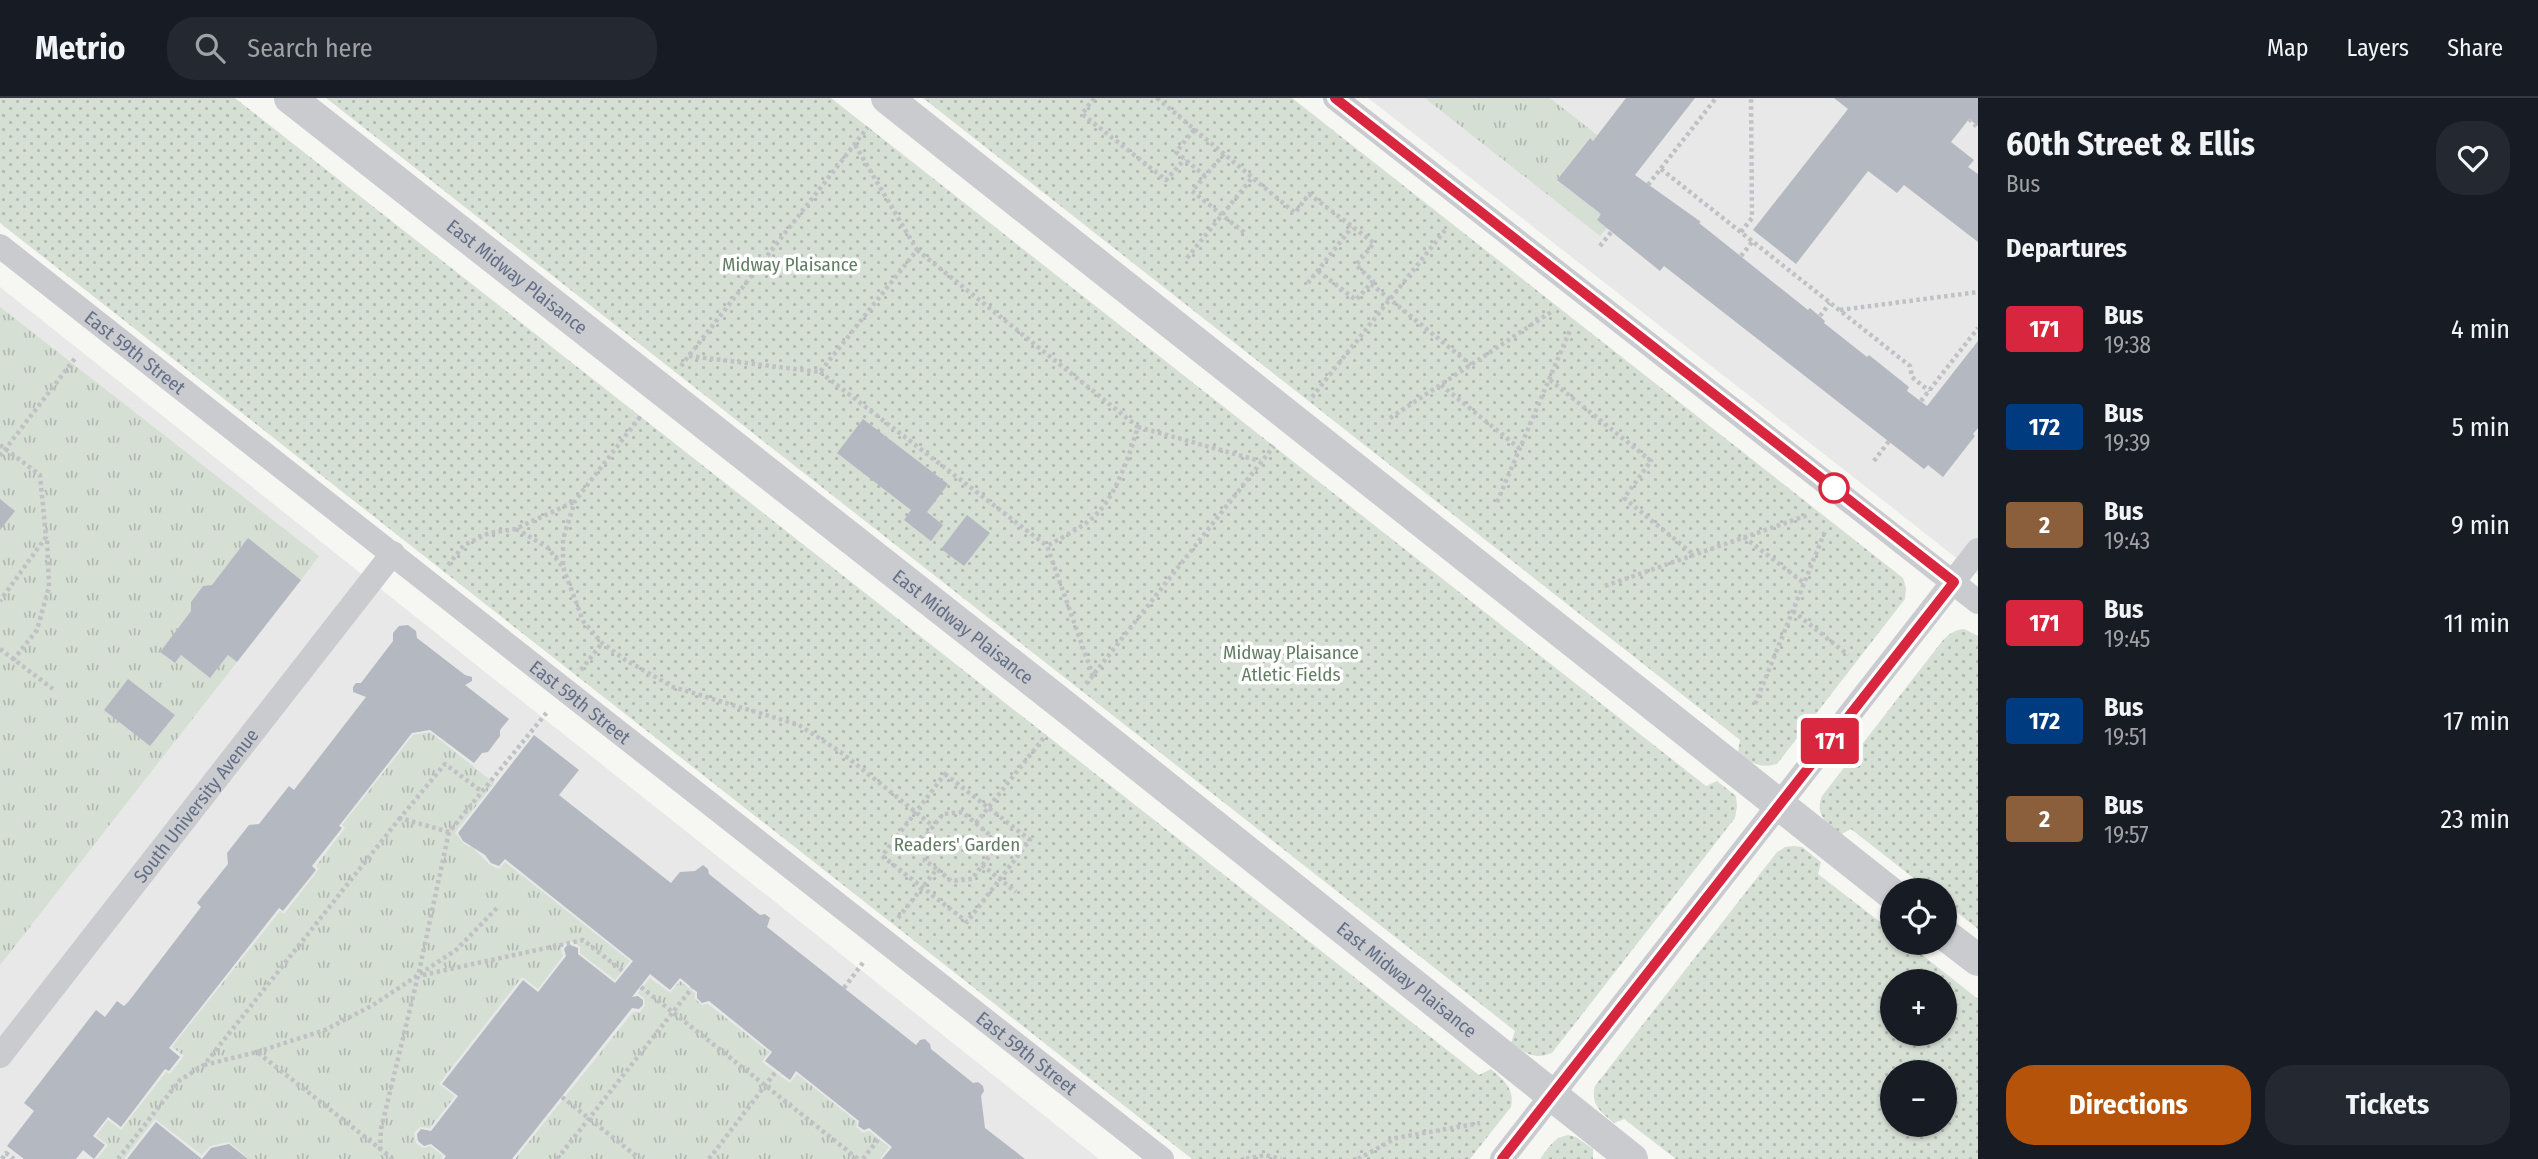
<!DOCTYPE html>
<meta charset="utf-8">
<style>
body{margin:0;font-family:"Fira Sans Condensed",sans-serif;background:#242831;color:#f1f3f6;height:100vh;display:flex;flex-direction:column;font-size:26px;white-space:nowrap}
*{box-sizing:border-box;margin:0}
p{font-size:23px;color:#9ea1a6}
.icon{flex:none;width:38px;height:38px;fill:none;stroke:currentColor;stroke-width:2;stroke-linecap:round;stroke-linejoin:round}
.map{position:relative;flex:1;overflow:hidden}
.panel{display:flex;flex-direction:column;background:#171b24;width:560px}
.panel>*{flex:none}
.badge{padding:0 14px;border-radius:5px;font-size:24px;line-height:46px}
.fabs{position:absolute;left:1880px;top:780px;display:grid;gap:14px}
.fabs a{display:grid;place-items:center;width:77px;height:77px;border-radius:50%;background:#171b24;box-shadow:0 2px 5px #0004;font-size:35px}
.map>.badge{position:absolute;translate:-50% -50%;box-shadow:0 0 0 4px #fff}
h2{padding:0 28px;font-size:26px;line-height:63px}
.round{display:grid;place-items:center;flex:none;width:74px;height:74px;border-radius:28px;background:#242831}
.headline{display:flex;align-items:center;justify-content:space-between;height:119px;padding:0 28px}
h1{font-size:33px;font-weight:700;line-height:52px}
.action{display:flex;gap:14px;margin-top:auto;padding:14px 28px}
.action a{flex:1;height:80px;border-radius:28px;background:#b45309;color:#fff;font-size:28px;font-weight:700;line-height:80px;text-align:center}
.action a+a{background:#242831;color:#f1f3f6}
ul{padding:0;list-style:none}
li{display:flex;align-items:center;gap:21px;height:98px;padding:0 28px}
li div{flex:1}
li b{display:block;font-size:26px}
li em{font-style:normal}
li .badge{min-width:77px;font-weight:700;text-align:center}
header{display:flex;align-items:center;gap:42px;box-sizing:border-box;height:98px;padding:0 35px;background:#171b24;border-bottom:2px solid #363941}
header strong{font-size:33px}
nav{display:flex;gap:38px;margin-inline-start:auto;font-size:24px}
.search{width:490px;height:63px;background:#242831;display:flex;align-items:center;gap:18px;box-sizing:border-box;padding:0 24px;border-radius:28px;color:#9ea1a6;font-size:26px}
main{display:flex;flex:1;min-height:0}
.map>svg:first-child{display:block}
.built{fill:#e7e8e7}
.grass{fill:url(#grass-tufts)}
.park{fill:url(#park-dots);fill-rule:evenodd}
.building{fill:#b4b8c0}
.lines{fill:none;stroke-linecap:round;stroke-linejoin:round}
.path{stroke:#c0c1c4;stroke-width:4.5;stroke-dasharray:3.5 3.5;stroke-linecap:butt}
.minor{stroke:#c9cbcf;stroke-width:24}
.tertiary{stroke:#c9cbcf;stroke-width:32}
.line-casing{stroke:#fff;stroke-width:16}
.line{stroke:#d7263d;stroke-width:10}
.stop-dot{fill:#fff;stroke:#d7263d;stroke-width:3.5}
.labels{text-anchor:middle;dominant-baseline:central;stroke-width:7;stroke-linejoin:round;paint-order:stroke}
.park-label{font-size:19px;fill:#637d64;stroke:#fff}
.street-label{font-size:19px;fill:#646f87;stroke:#fff}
</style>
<header>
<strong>Metrio</strong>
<div class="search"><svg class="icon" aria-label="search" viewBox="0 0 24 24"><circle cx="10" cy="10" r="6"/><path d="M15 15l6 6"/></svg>Search here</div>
<nav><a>Map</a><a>Layers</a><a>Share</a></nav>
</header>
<main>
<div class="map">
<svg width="1978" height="1061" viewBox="0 0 1978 1061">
<defs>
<pattern id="grass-tufts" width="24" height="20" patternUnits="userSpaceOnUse" patternTransform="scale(1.75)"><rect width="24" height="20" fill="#d6dfd4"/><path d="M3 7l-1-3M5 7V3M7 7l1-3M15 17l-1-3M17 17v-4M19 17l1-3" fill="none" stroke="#b1b9b2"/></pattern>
<pattern id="park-dots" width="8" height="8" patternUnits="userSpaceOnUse" patternTransform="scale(1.75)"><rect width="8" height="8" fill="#d6dfd4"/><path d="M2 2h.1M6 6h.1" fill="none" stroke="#b1b9b2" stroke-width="1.8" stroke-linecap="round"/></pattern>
</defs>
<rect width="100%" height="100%" fill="#f6f7f3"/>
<!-- built -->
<path class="built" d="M1368,0H1978V477L1847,374Z
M0,189L1099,1061H0Z"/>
<!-- grass -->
<path class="grass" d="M1425,0H1550L1597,37L1593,43L1589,40L1557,82L1601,116L1597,122L1607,130L1600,138Z
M0,209L319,458L301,482L248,441L212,487L203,488L191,504V513L160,554L175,565L181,557L210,580L228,557L237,564L0,867Z
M430,634L494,685L455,735C461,740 463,749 472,749L490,767L499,771L505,764L630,863L615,882L580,855V849L574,844H567L561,850L563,858L538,891L522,879L439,986L455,998L430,1030L420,1029L414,1035L416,1045L423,1050L430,1048L443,1058L441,1061H249L229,1044L210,1048L202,1057L155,1021L124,1061H97L108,1047L96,1038L108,1022L121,1032L166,974L170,976L184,958L172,949L178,941L280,813L284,816L319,771L316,768L345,730L342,727L413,637Z
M650,880L670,895L680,883L695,895V901L702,907L708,906L769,954L762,964L790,985L797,976L857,1024L856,1029L863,1035L869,1033L889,1049L880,1061H515L633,914H640L645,907L644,900L638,895Z"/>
<!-- park -->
<path class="park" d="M0,0H235L1479,977L1491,971C1504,982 1515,991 1511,1009L1470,1061H1192L0,125Z
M326,0H831L1706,688L1717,683L1736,698L1737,708L1735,720L1552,955C1534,962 1526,956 1511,945L1515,933Z
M923,0H1292L1903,480L1906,490L1905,501L1777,666C1760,671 1751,665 1738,654L1740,642Z
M1964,531L1978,538V831L1944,804V793H1930L1851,731L1840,737C1827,725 1814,717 1822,698L1936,551C1944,541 1950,532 1964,531Z
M1794,748L1802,749L1821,764L1818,776L1892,833V845H1907L1978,901V1061H1676L1624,1021L1614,1025C1601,1014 1590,1007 1595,988L1777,754L1785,749ZM1892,884H1944V936H1892ZM1892,975H1944V1027H1892Z
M1568,1037L1576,1039L1593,1051V1061H1540C1548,1050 1554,1039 1568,1037Z"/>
<!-- building -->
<path class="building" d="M1626,0H1695L1635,77L1701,124L1699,125L1808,212L1810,210L1825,223L1824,225L1867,259L1869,257L1909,289L1907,293L1927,308L1978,243V330L1973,336L1975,338L1943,379L1928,367L1924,371L1664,168L1660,173L1597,122L1601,116L1557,82L1590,40L1593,43Z
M1834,0H1978V28L1969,21L1951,44L1974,62L1968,69L1978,76V144L1904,87L1897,95L1868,73L1796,166L1753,132L1848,11Z
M863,321L948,386L927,414L943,427L931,443L904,422L911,412L837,355Z
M0,401L15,413L0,432Z
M967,417L990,435L964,468L941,451Z
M248,440L301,482L237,564L228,557L210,580L181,557L175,565L160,554L191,513V504L203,488L212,487Z
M408,527L416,533L417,540L465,577L472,579V583L465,587L509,621L500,632V638L488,654L482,655L474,665L430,632L412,635L339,728L342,730L312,768L316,772L283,813L279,810L169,950L180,959L169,973L165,971L121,1029L108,1019L93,1038L105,1047L94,1061L83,1052L76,1061H24L7,1048L34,1013L24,1005L96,912L105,919L117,903L124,908L129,903L201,809L197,805L228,766L227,755L249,727L259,726L289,688L294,692L366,599L353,594V589L356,585H361L393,543V535L399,528Z
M128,581L175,617L150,648L104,612Z
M534,637L579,672L559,697L671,785L680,774L695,773L703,767L708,771L709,776L760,817L765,816L770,820L767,829L916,947L920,942L925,941L930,946L931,951L973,985L978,984L983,988L984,993L981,998L985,1030L1025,1061H882L892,1049L880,1039L869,1030L864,1032L858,1028L859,1023L796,973L790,982L765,963L772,954L709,903L702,905L697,900V894L680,880L670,892L650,876L632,899L638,898L643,902V907L639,911L632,910L512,1061H444L446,1058L431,1046L424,1048L418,1043L417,1036L421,1031L431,1033L458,998L442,986L523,882L538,894L566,858L564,851L568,846L578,850V856L615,885L633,863L505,761L499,768L491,765L485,757L463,743L458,735Z
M156,1024L202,1061L211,1050L229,1046L248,1061H127Z"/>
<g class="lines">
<!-- path -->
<path class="path" d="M1094,0L1082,16L1166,82L1185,61
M1159,0L1158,1L1295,115L1309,96L1374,145L1356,167L1373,183L1356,202L1318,173
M1969,21L1978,30
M1194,32L1176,54L1205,78
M1224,56L1192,93L1246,136
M1661,71L1910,268L1912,279L1929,293
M1648,87L1716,0
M1741,134L1752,120L1751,0
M1600,148L1612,133
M917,152L1138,329
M1741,158L1753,143
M1187,160L1252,80
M1308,185L1352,129
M1371,186L1471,267
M1840,212L1978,194
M1820,218L1830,205
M689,258L820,274L917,152L854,45
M681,268L868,29
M820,274L1047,448
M1550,282L1651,363L1624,400L1694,457
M1441,287L1519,350
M1312,299L1446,131
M1921,303L1978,230
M640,319L575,403L563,441V469L583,523L602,545L624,561L673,589L799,627L842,655L933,728
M1390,320L1551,214
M0,347L40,377L46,439L0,503
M0,358L76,259
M1874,363L1889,343
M1497,404L1571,230
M516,431L547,449L563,469
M1744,439L1804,485
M448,467L464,447L489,435L515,431L574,404
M1605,488L1808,417
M1793,513L1848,557
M0,551L53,591
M13,562L37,532L49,489L47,440
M581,572L602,545
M1093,578L1047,448C1061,440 1077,432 1090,422C1115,403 1129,358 1138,329L1260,363
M1086,586L1274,348
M1755,606L1826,431
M945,676L1030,742L967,824L882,758Z
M976,725L1046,637
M449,734L400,720L445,666L481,693
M982,767L1016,794
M898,820L937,771L925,763L923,741L943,716L962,714L990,737L993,753L972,781L951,783L937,771
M423,877L583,842L624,874
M641,889L858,1061
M844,890L865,862
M257,954L325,932L373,907L456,852L499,808
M204,967L257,954L393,1061
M562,999L640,1061
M380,1052L381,1031L418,878L449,734L548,613
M2,1061L6,1055L14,1061
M118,1061L180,982L204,967L400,720
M557,1061L692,890
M709,1061L777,972
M863,1061L880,1039
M1246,1061L1265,1057L1281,1061
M1358,1061L1396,1040L1480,1025"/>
<!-- minor -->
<g class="minor">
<path d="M1335,0L1978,504"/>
<path id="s1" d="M0,148L1162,1061"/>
<path id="s2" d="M0,958L393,455"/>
<path d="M1502,1061L1978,452"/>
</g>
<!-- tertiary -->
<g class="tertiary">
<path id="s3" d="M290,0L1067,610L1632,1061"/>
<path d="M887,0L1892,796"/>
<path d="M1944,836L1978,862"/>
</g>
</g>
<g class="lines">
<defs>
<path id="line" d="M1335,0L1954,484L1502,1061"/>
</defs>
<!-- line casing -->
<use href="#line" class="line-casing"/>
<!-- line -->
<use href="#line" class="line"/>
</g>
<!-- markers -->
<circle class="stop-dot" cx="1834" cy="390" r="14"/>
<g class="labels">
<!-- park labels -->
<g class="park-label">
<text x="790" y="166">Midway Plaisance</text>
<text x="1291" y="554">Midway Plaisance<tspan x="1291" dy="22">Atletic Fields</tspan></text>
<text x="957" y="746">Readers' Garden</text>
</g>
<!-- street labels -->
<g class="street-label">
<text stroke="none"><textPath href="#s3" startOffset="289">East Midway Plaisance</textPath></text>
<text stroke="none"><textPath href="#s1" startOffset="172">East 59th Street</textPath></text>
<text stroke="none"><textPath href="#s3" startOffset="856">East Midway Plaisance</textPath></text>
<text stroke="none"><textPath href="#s1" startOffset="738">East 59th Street</textPath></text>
<text stroke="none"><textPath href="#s2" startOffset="318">South University Avenue</textPath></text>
<text stroke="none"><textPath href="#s3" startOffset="1423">East Midway Plaisance</textPath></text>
<text stroke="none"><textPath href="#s1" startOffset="1306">East 59th Street</textPath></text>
</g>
</g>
</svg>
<div class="fabs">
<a><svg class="icon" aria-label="locate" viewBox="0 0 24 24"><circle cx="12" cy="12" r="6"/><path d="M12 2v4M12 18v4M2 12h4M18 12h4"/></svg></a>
<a>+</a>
<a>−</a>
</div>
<b class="badge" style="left:1830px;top:643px;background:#d7263d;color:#fff">171</b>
</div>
<section class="panel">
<div class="headline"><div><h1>60th Street &amp; Ellis</h1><p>Bus</p></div><a class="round"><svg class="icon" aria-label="heart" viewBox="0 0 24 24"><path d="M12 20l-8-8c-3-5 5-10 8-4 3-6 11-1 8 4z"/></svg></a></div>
<h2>Departures</h2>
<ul>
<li><span class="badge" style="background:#d7263d;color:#fff">171</span><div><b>Bus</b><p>19:38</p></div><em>4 min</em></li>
<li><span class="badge" style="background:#003b80;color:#fff">172</span><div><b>Bus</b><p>19:39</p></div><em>5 min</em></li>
<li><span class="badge" style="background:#8b5e3c;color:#fff">2</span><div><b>Bus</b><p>19:43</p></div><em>9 min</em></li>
<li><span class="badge" style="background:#d7263d;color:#fff">171</span><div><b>Bus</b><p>19:45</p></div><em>11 min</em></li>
<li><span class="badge" style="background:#003b80;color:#fff">172</span><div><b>Bus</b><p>19:51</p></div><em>17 min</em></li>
<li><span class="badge" style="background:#8b5e3c;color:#fff">2</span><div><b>Bus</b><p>19:57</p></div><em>23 min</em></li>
</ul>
<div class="action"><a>Directions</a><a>Tickets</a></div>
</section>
</main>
